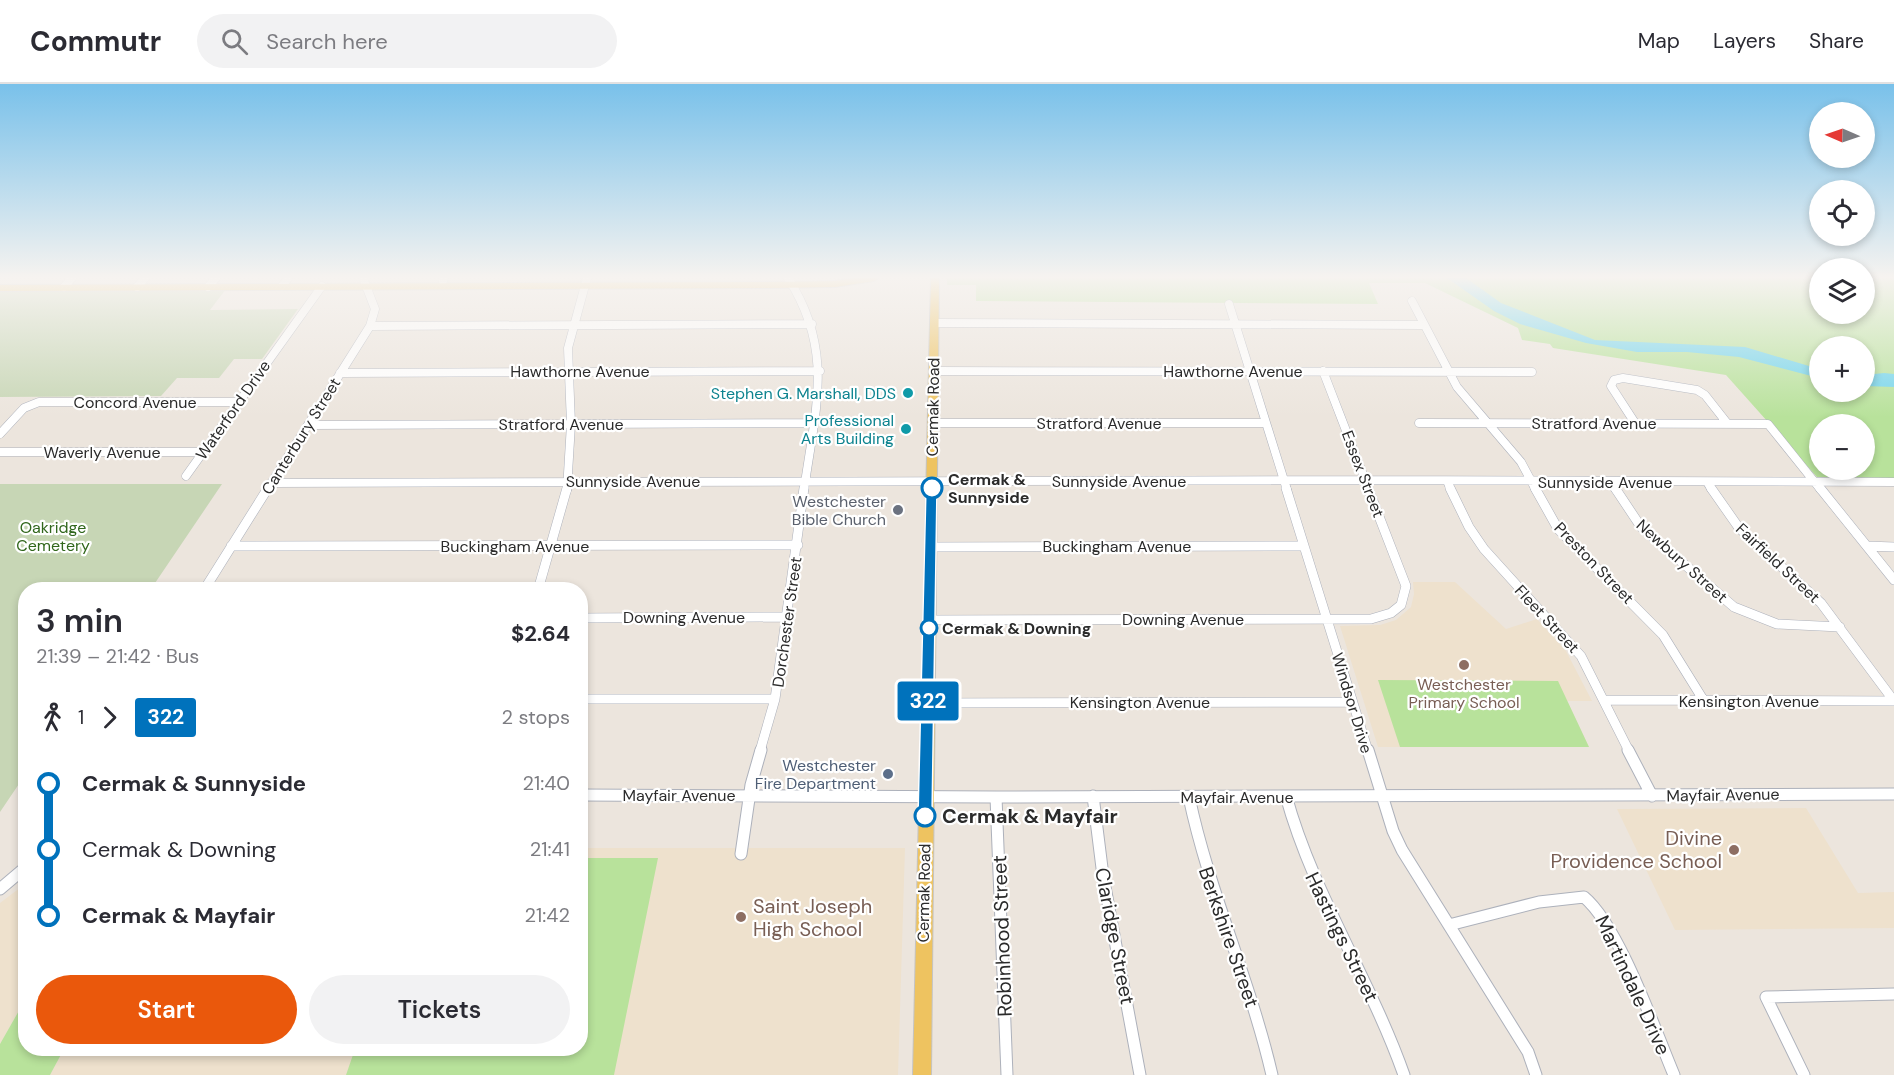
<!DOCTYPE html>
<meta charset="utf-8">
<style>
body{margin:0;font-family:"DM Sans",sans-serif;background:#f2f2f3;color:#2b2b33;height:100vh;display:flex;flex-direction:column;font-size:22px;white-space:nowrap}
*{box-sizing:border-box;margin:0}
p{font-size:20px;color:#7c7c81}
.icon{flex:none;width:33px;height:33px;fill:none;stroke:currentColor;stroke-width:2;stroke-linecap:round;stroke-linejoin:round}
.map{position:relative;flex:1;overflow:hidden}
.side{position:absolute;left:18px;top:498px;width:570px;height:474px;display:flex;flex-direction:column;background:#fff;border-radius:24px;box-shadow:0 3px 9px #0003}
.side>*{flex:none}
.badge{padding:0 12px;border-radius:4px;font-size:21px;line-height:39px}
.needle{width:39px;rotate:272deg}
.controls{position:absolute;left:1809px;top:18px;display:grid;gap:12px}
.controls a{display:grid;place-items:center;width:66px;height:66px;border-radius:50%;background:#fff;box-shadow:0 3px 9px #0003;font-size:30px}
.map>.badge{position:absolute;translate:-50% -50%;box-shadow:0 0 0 3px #fff}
.legs{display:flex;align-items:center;gap:9px;height:66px;padding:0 18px;font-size:20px}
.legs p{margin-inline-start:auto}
.head{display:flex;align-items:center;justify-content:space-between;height:102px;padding:0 18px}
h1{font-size:33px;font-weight:600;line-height:45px}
.cta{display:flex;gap:12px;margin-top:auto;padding:12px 18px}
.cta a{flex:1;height:69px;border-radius:36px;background:#ea580c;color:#fff;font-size:24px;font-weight:600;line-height:69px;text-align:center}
.cta a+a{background:#f2f2f3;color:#2b2b33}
ul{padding:0 18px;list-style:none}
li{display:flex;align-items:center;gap:21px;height:66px;font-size:22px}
li i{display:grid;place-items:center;width:9px;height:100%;margin:0 8px;background:currentColor}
li i::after{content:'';width:15px;height:15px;margin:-8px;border:4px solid;border-radius:50%;background:#fff}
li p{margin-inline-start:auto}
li:first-child i{background:linear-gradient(#0000 50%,currentColor 0)}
li:last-child i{background:linear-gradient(currentColor 50%,#0000 0)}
header{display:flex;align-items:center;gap:36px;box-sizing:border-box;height:84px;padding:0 30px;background:#fff;border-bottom:2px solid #e1e1e2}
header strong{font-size:28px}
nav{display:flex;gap:33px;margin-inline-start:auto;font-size:21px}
.search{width:420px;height:54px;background:#f2f2f3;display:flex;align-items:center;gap:15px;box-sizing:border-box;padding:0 21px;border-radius:33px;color:#7c7c81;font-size:22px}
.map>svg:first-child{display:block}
.education{fill:#eee1cd}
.green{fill:#b8e29b;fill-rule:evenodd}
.cemetery{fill:#c7d6b5}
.water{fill:#72d5ec}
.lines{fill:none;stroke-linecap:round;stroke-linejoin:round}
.minor-far2-casing{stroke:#adb1bb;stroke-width:9}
.minor-far1-casing{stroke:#adb1bb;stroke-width:10}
.minor-casing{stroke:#adb1bb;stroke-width:13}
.major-casing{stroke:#c4c4c4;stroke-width:2}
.minor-far2{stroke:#fff;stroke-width:8}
.minor-far1{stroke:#fff;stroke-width:9}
.minor{stroke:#fff;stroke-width:11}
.major{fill:#eec360;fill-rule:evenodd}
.line-1{fill:#0072bc;stroke:#fff;stroke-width:1.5}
.culture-dot{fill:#0f9aa8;stroke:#fff;stroke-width:2}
.stop-1-dot{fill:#fff;stroke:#0072bc;stroke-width:3}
.worship-dot{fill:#6b7280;stroke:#fff;stroke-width:2}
.education-dot{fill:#8d6e63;stroke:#fff;stroke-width:2}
.service-dot{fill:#5c6f8a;stroke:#fff;stroke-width:2}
.labels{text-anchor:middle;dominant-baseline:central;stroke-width:4.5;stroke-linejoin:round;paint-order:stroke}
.street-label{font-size:16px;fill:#2b2b2b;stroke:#fff}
.culture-label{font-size:16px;fill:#0d838f;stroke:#fff;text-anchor:end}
.stop-label{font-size:16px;font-weight:bold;fill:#2b2b2b;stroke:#fff;text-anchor:start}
.worship-label{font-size:16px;fill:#5b616d;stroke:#fff;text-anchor:end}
.park-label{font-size:16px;fill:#31671c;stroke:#fff}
.education-label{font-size:16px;fill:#785e54;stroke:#fff}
.service-label{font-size:16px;fill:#4e5e75;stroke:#fff;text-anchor:end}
.near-stop-label{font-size:20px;font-weight:bold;fill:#2b2b2b;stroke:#fff;text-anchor:start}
.near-education-label{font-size:20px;fill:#785e54;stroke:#fff;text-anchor:end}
.near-street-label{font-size:20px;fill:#2b2b2b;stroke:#fff}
</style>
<header>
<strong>Commutr</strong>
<div class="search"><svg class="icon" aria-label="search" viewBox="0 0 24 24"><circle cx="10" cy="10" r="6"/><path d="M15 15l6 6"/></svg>Search here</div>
<nav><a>Map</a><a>Layers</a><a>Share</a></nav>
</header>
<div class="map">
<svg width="1894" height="991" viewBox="0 0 1894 991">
<rect width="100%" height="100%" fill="#ece5dd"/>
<!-- education -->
<path class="education" d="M1413,498H1455L1506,545L1537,535L1566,567L1592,617H1567L1589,663H1378L1340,542L1380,541L1396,536L1411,523L1414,510Z
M1806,724L1858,809L1894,808V844L1675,846L1617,725Z
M581,764H905L898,991H50L64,965L580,964Z
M25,800V916L0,960V819Z"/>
<!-- green -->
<path class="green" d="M947,194H1819L1820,230H1864L1865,194H1894V394L1817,393L1726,291L1553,264L1550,260L1522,256L1518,244L1425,199H1369L1378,220L976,217V201H947ZM1820,262H1864V308H1820ZM1820,340H1864V386H1820Z
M1378,596L1558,597L1589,663H1400Z
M581,774H658L614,991H346L355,965L580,964Z
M25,916L26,964L64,965L50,991H0V960Z"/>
<!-- cemetery -->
<path class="cemetery" d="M226,205L210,226L298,225L262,275H234L219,294H177L161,312L0,313V206Z
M0,400H222L151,505L26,506L25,691L0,728Z"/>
<!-- water -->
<path class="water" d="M1447,194H1466L1501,219L1595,256L1745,263L1819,285V294L1739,273L1687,268H1637L1586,259L1520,240L1494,227Z
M1884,289L1894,290V303L1865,302V291Z"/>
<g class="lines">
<defs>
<path id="minor-far2" d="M788,194C835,267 815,326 804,406
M443,197L444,194
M282,202L288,194
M64,203L72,194
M137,203L145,194
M208,203L216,194
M1412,217L1457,303L1521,378L1536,406
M1229,220L1287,406
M934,239L1424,241
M370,242L812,240
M934,287L1532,288
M1323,287L1369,406
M340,289L820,287
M933,339H1266
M1419,339L1768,340L1821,406
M1635,339L1611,302L1614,296L1623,294L1697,306L1705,311L1727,339
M308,341L814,339
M0,350L24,324L39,318H239
M0,368H204
M186,392L322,202
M1447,397L1451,406
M1707,398L1712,406
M271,399L1365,396L1894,398
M1611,399L1616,406
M267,406L370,242L375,225L363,194
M567,406L571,340L568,264L587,194"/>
<path id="minor-far1" d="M1286,404L1368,667
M1450,404L1469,443L1484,465L1581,572L1629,667
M1535,404L1558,445L1663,551L1704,617
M1615,404L1641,443L1734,523L1777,540L1840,543
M1711,404L1739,444L1821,519L1894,617
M1820,404L1894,496
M231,462L798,461
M1867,462L1894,463
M931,463L1304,462
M204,506L268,404
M538,506L567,404
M580,534L788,533
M930,536L1371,535L1391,529L1401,521L1406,502L1368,404
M580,615H775
M1604,616L1894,617
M928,619L1352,618
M760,667L775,615L804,404"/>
<path id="minor" d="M1368,666L1393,747L1402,766L1528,968L1536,991
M1628,666L1652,712
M580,711L996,713L1894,710
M1093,712L1103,792L1140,991
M1286,712C1313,810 1370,895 1404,991
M996,713L1007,991
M1189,713C1209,808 1250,896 1272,991
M741,770L751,701L761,666
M0,805L26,783
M1449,841L1539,818L1584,813C1619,842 1655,946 1674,991
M1804,991L1766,913L1894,910"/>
<path id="major" d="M855,194H878L874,197L835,203L770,204L0,207V201L770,198L835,197Z
M931,194H939L931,991H913Z"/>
</defs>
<!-- minor-far2 casing -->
<use href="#minor-far2" class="minor-far2-casing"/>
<!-- minor-far1 casing -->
<use href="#minor-far1" class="minor-far1-casing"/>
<!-- minor casing -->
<use href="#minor" class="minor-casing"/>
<!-- major casing -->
<use href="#major" class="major-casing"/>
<!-- minor-far2 -->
<use href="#minor-far2" class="minor-far2"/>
<!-- minor-far1 -->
<use href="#minor-far1" class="minor-far1"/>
<!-- minor -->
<use href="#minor" class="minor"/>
<!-- major -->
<use href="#major" class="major"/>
</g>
<!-- sky -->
<linearGradient id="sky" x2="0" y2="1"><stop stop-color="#79c1ea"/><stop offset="0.58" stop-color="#f6f3f0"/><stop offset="1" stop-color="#f6f3f0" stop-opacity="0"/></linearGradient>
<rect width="1894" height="333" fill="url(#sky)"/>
<!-- line-1 -->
<path class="line-1" d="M932,400L937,404L932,732L925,738L918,732L926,404Z"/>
<!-- markers -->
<g class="culture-dot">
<circle cx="908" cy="309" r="6"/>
<circle cx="906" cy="345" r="6"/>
</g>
<g class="stop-1-dot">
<circle cx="932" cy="404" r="10"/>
<circle cx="929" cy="544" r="8"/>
<circle cx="925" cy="732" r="10"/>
</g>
<circle class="worship-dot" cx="898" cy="426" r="6"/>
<g class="education-dot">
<circle cx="1464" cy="581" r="6"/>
<circle cx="1734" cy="766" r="6"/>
<circle cx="741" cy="833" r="6"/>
</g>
<circle class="service-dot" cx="888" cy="690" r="6"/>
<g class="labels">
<!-- street labels -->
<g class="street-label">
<text x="580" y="287">Hawthorne Avenue</text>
<text x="1233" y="287">Hawthorne Avenue</text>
<text x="135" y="318">Concord Avenue</text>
<text transform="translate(933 323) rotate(-89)">Cermak Road</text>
<text transform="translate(233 326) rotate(-55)">Waterford Drive</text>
<text x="1099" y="339">Stratford Avenue</text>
<text x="1594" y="339">Stratford Avenue</text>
<text x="561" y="340">Stratford Avenue</text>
<text transform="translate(301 352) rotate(-58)">Canterbury Street</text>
<text x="102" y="368">Waverly Avenue</text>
<text transform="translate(1363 390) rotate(69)">Essex Street</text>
<text x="633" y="397">Sunnyside Avenue</text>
<text x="1119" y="397">Sunnyside Avenue</text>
<text x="1605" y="398">Sunnyside Avenue</text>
<text x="515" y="462">Buckingham Avenue</text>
<text x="1117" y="462">Buckingham Avenue</text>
<text transform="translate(1682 477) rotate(42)">Newbury Street</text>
<text transform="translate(1594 479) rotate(46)">Preston Street</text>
<text transform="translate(1778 479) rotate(43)">Fairfield Street</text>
<text x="684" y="533">Downing Avenue</text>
<text x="1183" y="535">Downing Avenue</text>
<text transform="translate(1547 535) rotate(47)">Fleet Street</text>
<text transform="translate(787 538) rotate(-82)">Dorchester Street</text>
<text x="1749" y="617">Kensington Avenue</text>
<text x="1140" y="618">Kensington Avenue</text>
<text transform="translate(1352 619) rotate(73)">Windsor Drive</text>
<text x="679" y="711">Mayfair Avenue</text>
<text transform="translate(1723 711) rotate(-1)">Mayfair Avenue</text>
<text x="1237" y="713">Mayfair Avenue</text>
<text transform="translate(924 809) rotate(-89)">Cermak Road</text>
</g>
<!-- culture labels -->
<g class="culture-label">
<text x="896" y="309">Stephen G. Marshall, DDS</text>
<text x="894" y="336">Professional<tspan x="894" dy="18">Arts Building</tspan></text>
</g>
<!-- stop labels -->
<g class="stop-label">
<text x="948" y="395">Cermak &amp;<tspan x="948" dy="18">Sunnyside</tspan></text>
<text x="942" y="544">Cermak &amp; Downing</text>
</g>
<!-- worship labels -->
<g class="worship-label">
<text x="886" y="417">Westchester<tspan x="886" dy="18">Bible Church</tspan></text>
</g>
<!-- park labels -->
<g class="park-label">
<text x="53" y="443">Oakridge<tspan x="53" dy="18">Cemetery</tspan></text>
</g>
<!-- education labels -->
<g class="education-label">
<text x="1464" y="600">Westchester<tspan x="1464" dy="18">Primary School</tspan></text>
</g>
<!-- service labels -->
<g class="service-label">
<text x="876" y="681">Westchester<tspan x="876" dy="18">Fire Department</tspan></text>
</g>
<!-- near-stop labels -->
<g class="near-stop-label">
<text x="942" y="732">Cermak &amp; Mayfair</text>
</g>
<!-- near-education labels -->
<g class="near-education-label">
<text x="1722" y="754">Divine<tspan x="1722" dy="23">Providence School</tspan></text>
<text x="753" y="822" text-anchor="start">Saint Joseph<tspan x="753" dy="23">High School</tspan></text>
</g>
<!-- near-street labels -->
<g class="near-street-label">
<text transform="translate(1002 852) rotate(-92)">Robinhood Street</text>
<text transform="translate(1115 852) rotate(79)">Claridge Street</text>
<text transform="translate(1229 853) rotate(71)">Berkshire Street</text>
<text transform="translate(1342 853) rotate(64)">Hastings Street</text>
<text transform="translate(1633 901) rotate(65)">Martindale Drive</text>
</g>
</g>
</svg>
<div class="controls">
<a><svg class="needle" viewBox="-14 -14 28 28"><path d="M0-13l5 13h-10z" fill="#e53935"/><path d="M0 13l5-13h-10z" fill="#7c7c81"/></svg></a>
<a><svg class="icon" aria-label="locate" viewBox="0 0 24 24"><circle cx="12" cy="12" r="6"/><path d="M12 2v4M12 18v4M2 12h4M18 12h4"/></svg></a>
<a><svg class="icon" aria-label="layers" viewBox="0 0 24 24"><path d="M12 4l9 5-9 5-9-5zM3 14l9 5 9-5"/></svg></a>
<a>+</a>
<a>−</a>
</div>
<b class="badge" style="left:928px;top:617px;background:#0072bc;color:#fff">322</b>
<section class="side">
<div class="head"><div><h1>3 min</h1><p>21:39 – 21:42 · Bus</p></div><b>$2.64</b></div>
<div class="legs"><svg class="icon" aria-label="walk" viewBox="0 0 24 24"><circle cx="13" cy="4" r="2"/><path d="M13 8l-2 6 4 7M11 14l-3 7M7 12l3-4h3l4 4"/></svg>1<svg class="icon" aria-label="forward" viewBox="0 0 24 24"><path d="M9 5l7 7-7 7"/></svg><b class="badge" style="background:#0072bc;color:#fff">322</b><p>2 stops</p></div>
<ul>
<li><i style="color:#0072bc"></i><b>Cermak &amp; Sunnyside</b><p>21:40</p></li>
<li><i style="color:#0072bc"></i><span>Cermak &amp; Downing</span><p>21:41</p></li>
<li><i style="color:#0072bc"></i><b>Cermak &amp; Mayfair</b><p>21:42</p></li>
</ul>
<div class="cta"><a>Start</a><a>Tickets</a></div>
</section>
</div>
